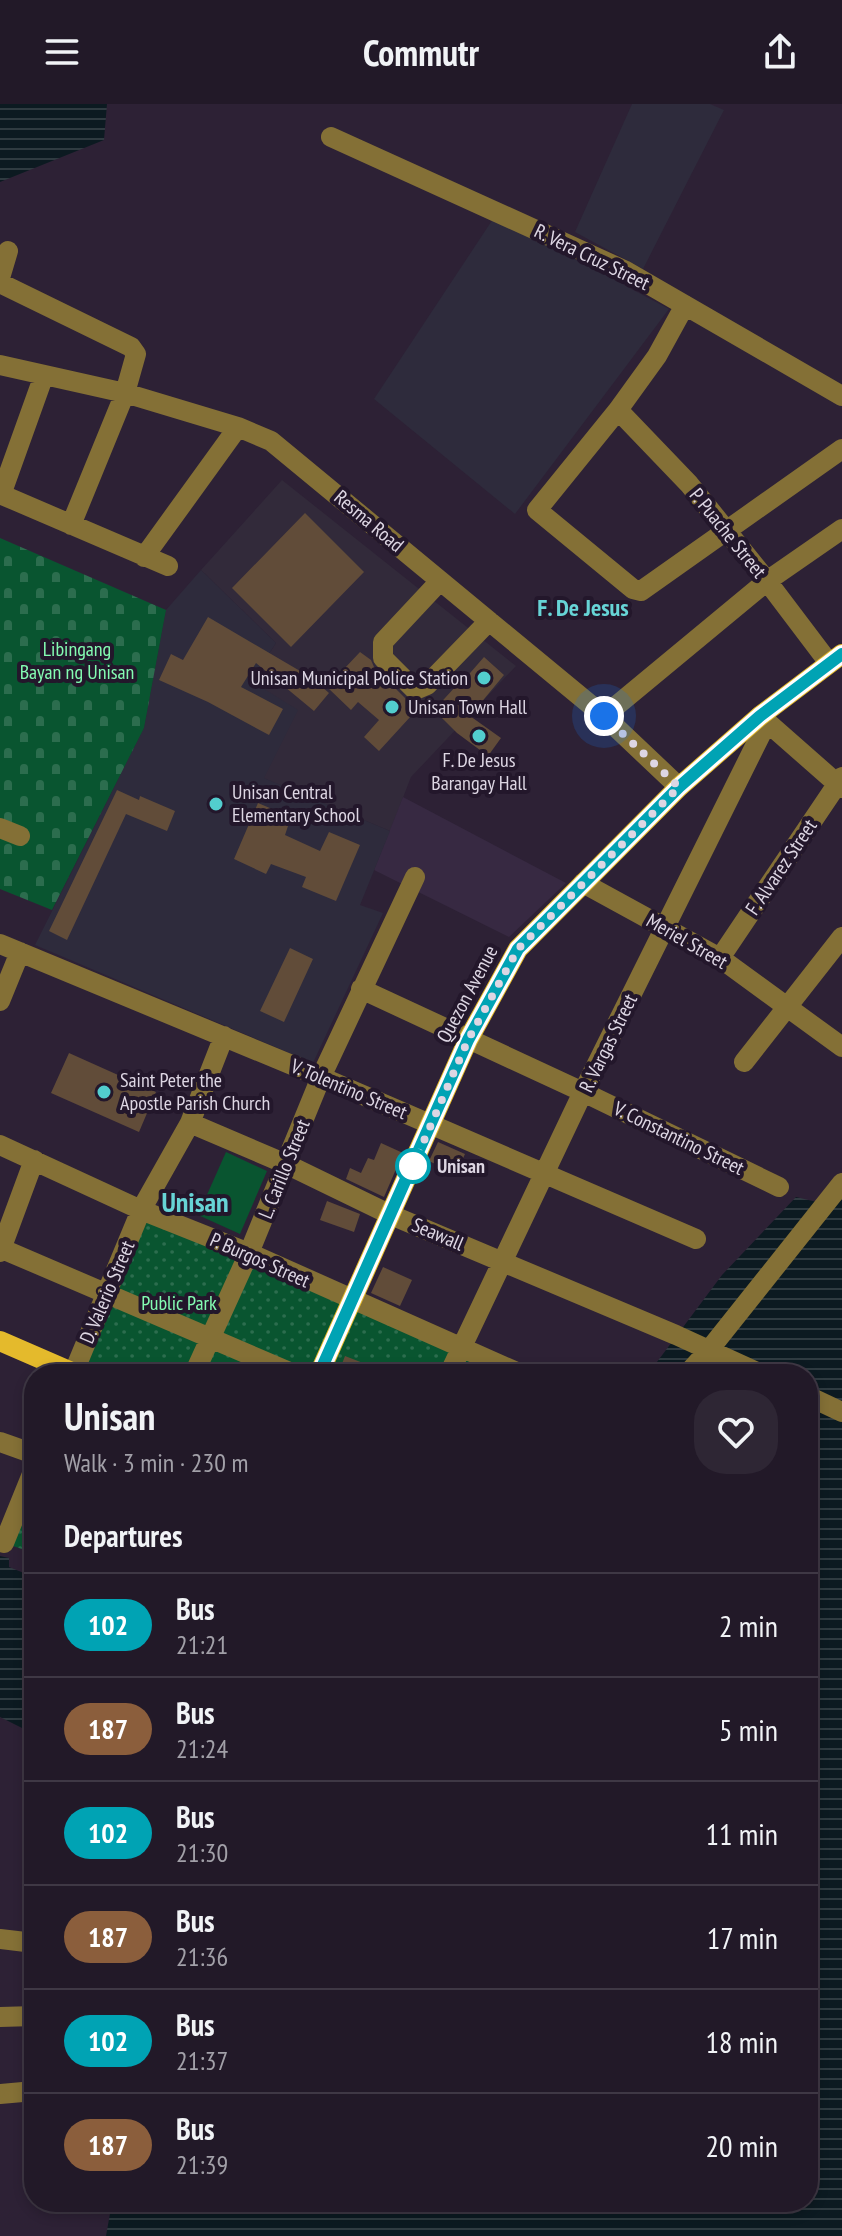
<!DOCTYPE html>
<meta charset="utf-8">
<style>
body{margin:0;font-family:"PT Sans Narrow",sans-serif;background:#2e2634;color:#f1f3f6;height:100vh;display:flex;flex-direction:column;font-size:30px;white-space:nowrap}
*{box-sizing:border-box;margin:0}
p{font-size:26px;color:#a2a0a8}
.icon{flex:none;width:44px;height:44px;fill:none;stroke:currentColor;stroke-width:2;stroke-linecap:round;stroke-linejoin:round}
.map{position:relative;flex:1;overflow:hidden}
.panel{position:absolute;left:24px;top:1260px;width:794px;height:848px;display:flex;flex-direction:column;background:#221928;border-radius:32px;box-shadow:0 4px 12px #0003,0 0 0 2px #3f3845}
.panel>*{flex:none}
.badge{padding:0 16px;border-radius:26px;font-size:28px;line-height:52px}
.you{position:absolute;width:40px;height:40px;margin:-20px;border:6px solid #fff;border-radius:50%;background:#1a73e8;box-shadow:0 0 0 12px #1a73e833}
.map>.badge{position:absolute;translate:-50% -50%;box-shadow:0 0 0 4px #fff}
h2{padding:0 40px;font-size:30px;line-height:72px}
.round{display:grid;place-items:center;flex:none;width:84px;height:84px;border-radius:32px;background:#2e2634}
.head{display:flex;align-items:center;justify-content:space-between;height:136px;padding:0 40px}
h1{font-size:38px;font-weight:800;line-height:60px}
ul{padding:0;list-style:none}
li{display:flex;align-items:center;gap:24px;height:104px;padding:0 40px;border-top:2px solid #3f3845}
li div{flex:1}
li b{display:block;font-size:30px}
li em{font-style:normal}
li .badge{min-width:88px;font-weight:700;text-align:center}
header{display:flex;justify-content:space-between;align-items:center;height:104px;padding:0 40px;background:#221928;font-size:36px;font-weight:800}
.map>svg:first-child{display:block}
.commercial{fill:#322a3a}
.built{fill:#372942}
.education{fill:#2e2b3c}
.green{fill:url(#green-dots)}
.cemetery{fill:url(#cemetery-stones)}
.pitch{fill:#095530}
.water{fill:url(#water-rules)}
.building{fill:#614c39}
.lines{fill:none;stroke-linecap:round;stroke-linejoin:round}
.minor{stroke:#847036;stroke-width:20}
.major{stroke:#e4ba2c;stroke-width:20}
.line-casing{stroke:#fff;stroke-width:18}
.line{stroke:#00a3b4;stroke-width:12}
.walk{stroke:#ddd6e3;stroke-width:8;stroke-dasharray:0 14.4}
.poi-dot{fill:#52cdce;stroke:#23172b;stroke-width:3}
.stop-dot{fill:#fff;stroke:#00a3b4;stroke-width:4}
.labels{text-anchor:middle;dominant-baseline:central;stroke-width:8;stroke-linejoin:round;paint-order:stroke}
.street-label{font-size:20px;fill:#ddd6e3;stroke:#23172b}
.park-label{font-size:20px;fill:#84fcb2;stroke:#23172b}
.poi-label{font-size:20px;fill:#ddd6e3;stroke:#23172b;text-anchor:start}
.stop-label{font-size:20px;font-weight:bold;fill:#ddd6e3;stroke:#23172b;text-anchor:start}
.quarter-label{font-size:24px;font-weight:bold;fill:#67d4d6;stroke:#23172b}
.district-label{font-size:28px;font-weight:bold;fill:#67d4d6;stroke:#23172b}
</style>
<header><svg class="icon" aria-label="menu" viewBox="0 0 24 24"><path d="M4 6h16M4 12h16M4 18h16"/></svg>Commutr<svg class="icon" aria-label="share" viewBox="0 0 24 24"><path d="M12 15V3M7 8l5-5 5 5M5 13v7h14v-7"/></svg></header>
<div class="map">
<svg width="842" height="2132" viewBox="0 0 842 2132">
<defs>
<pattern id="green-dots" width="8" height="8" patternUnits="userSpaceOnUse" patternTransform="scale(2)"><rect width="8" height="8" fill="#095530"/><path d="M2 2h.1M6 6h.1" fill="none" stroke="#2c6d4e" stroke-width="1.8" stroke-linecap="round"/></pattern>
<pattern id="cemetery-stones" width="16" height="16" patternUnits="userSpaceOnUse" patternTransform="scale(2)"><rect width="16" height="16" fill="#095530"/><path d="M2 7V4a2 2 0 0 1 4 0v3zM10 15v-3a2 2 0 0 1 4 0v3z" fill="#2c6d4e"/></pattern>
<pattern id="water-rules" width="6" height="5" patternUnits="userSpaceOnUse" patternTransform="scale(2)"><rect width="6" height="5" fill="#0c1a21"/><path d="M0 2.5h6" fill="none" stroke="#2f3b41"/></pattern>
</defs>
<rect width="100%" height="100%" fill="#2d2135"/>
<!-- commercial -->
<path class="commercial" d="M282,376L516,562L411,673L390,727L263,674L251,577L276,539L201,466Z"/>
<!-- built -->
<path class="built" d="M403,693L566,779L509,833L374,766Z"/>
<!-- education -->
<path class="education" d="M632,0H710L724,6L643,165L575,128Z
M495,112L669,205L515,410L374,295Z
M201,466L276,539L251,577L298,606L264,674L390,727L360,801L383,809L313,959L35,841L144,624L166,506Z"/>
<!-- green -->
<path class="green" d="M141,1106L521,1270H73Z
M34,1365V1449L4,1439Z"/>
<!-- cemetery -->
<path class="cemetery" d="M0,434L166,506L144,624L52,806L0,785Z"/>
<!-- pitch -->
<path class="pitch" d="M226,1048L267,1067L240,1130L198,1111Z"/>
<!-- water -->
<path class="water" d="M0,0H107L104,36L0,78Z
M842,1079V2132H106L112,2098H808V1270H648L722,1171L796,1093L825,1100Z
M0,1452L9,1454V1463L34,1473V1630L0,1613Z"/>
<!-- building -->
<path class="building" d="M305,409L364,468L291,543L232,484Z
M208,513L312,574L329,589L314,607L256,559L241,583L283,605L269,631L208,598L159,576L171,550L183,556Z
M360,548L371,556L374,563L406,595L422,600L379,647L364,633L379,616L358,598L351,606L327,583Z
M484,553L504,571L470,612L501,634L488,652L457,629L434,606L456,582L457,584Z
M117,686L139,696L140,692L175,707L167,727L126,710L67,836L49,827Z
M258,699L291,713L285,731L320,747L329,728L360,741L336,797L302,783L306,773L271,760L266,770L234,755Z
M290,844L313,855L284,918L260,907Z
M69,949L156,988L139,1028L51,989Z
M438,1038L465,1050L456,1070L429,1057Z
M381,1039L403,1049L384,1093L346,1075L350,1064L361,1069L368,1054L374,1056Z
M327,1097L360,1110L354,1128L320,1116Z
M383,1163L412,1176L400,1202L371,1189Z
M345,1252L389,1269V1270H338Z"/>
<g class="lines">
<!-- minor -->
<path class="minor" d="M331,33L624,166L842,292
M0,174L8,147
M0,179L131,243L136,250L125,289L71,421
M685,201L657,252L618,306L537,406L633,485L641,487L842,345
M0,261L125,289L238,323L271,337L604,612L679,683
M618,306L689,380L767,477L829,559
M0,390L168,462
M1,391L44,271
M144,453L238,323
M440,477L383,538V554L415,586L427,581L489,517
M604,612L767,477L842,425
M767,618L842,684
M0,724L20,732
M583,779L720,854L842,943
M0,840L321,973L696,1135
M720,854L842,673
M361,885L583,988L779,1083
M0,897L20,848
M744,958L842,833
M190,1019L286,1060L391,1111L676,1231L761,1270
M0,1041L141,1106L249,1149L521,1270
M0,1144L294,1270
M0,1148L34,1056
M73,1270L141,1106L190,1019L224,932
M194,1270L249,1149L321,973L415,773
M449,1270L583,988L767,618L760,612
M687,1270L709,1246L842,1079
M808,1292L842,1308
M0,1338L34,1350
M4,1439L34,1365
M0,1835L34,1839
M0,1913L34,1912
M0,1990L34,1987"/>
<!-- major -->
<path class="major" d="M0,1237L76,1270
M319,1270L468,936L518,845L679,683L760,612L842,550"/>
</g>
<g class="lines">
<defs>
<path id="line" d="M319,1270L468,936L518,845L679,683L760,612L842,550"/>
</defs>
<!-- line casing -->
<use href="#line" class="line-casing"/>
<!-- line -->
<use href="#line" class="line"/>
<!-- walk -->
<path class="walk" d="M413,1062L468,936L518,845L679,683L604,612"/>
</g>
<!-- markers -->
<g class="poi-dot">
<circle cx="484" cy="574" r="8"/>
<circle cx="392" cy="603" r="8"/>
<circle cx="479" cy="632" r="8"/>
<circle cx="216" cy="700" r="8"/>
<circle cx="104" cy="988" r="8"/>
</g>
<circle class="stop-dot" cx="413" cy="1062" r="16"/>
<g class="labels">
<!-- street labels -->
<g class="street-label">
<text transform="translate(592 153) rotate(26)">R. Vera Cruz Street</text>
<text transform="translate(369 417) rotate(40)">Resma Road</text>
<text transform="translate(728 429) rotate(51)">P. Puache Street</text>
<text transform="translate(781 763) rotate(-56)">F. Alvarez Street</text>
<text transform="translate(687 837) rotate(30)">Meriel Street</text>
<text transform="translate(467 890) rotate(-62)">Quezon Avenue</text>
<text transform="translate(608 939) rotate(-64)">R. Vargas Street</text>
<text transform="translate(349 985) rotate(23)">V. Tolentino Street</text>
<text transform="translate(679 1034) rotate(26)">V. Constantino Street</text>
<text transform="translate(284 1065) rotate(-68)">L. Carillo Street</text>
<text transform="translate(438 1130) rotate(23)">Seawall</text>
<text transform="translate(260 1156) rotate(24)">P. Burgos Street</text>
<text transform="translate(107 1188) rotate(-67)">D. Valerio Street</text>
</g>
<!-- park labels -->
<g class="park-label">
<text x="77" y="545">Libingang<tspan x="77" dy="23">Bayan ng Unisan</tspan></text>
<text x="179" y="1199">Public Park</text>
</g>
<!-- poi labels -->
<g class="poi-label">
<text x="468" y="574" text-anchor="end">Unisan Municipal Police Station</text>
<text x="408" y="603">Unisan Town Hall</text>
<text x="479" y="656" text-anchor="middle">F. De Jesus<tspan x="479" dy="23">Barangay Hall</tspan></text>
<text x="232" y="688">Unisan Central<tspan x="232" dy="23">Elementary School</tspan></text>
<text x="120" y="976">Saint Peter the<tspan x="120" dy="23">Apostle Parish Church</tspan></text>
</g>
<!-- stop labels -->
<g class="stop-label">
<text x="437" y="1062">Unisan</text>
</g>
<!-- quarter labels -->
<g class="quarter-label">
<text x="583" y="503">F. De Jesus</text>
</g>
<!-- district labels -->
<g class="district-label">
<text x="195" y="1097">Unisan</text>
</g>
</g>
</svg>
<div class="you" style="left:604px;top:612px"></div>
<section class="panel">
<div class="head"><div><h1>Unisan</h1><p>Walk · 3 min · 230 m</p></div><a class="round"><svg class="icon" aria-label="heart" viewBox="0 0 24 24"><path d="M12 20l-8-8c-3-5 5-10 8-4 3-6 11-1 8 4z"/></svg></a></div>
<h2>Departures</h2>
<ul>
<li><span class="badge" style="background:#00a3b4;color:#fff">102</span><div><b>Bus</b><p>21:21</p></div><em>2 min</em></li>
<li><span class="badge" style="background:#8b5e3c;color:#fff">187</span><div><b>Bus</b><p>21:24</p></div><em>5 min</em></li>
<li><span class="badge" style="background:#00a3b4;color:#fff">102</span><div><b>Bus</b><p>21:30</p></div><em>11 min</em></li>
<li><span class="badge" style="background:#8b5e3c;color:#fff">187</span><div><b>Bus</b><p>21:36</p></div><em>17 min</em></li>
<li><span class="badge" style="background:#00a3b4;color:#fff">102</span><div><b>Bus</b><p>21:37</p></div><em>18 min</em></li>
<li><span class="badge" style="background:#8b5e3c;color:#fff">187</span><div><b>Bus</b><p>21:39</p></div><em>20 min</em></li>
</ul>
</section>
</div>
